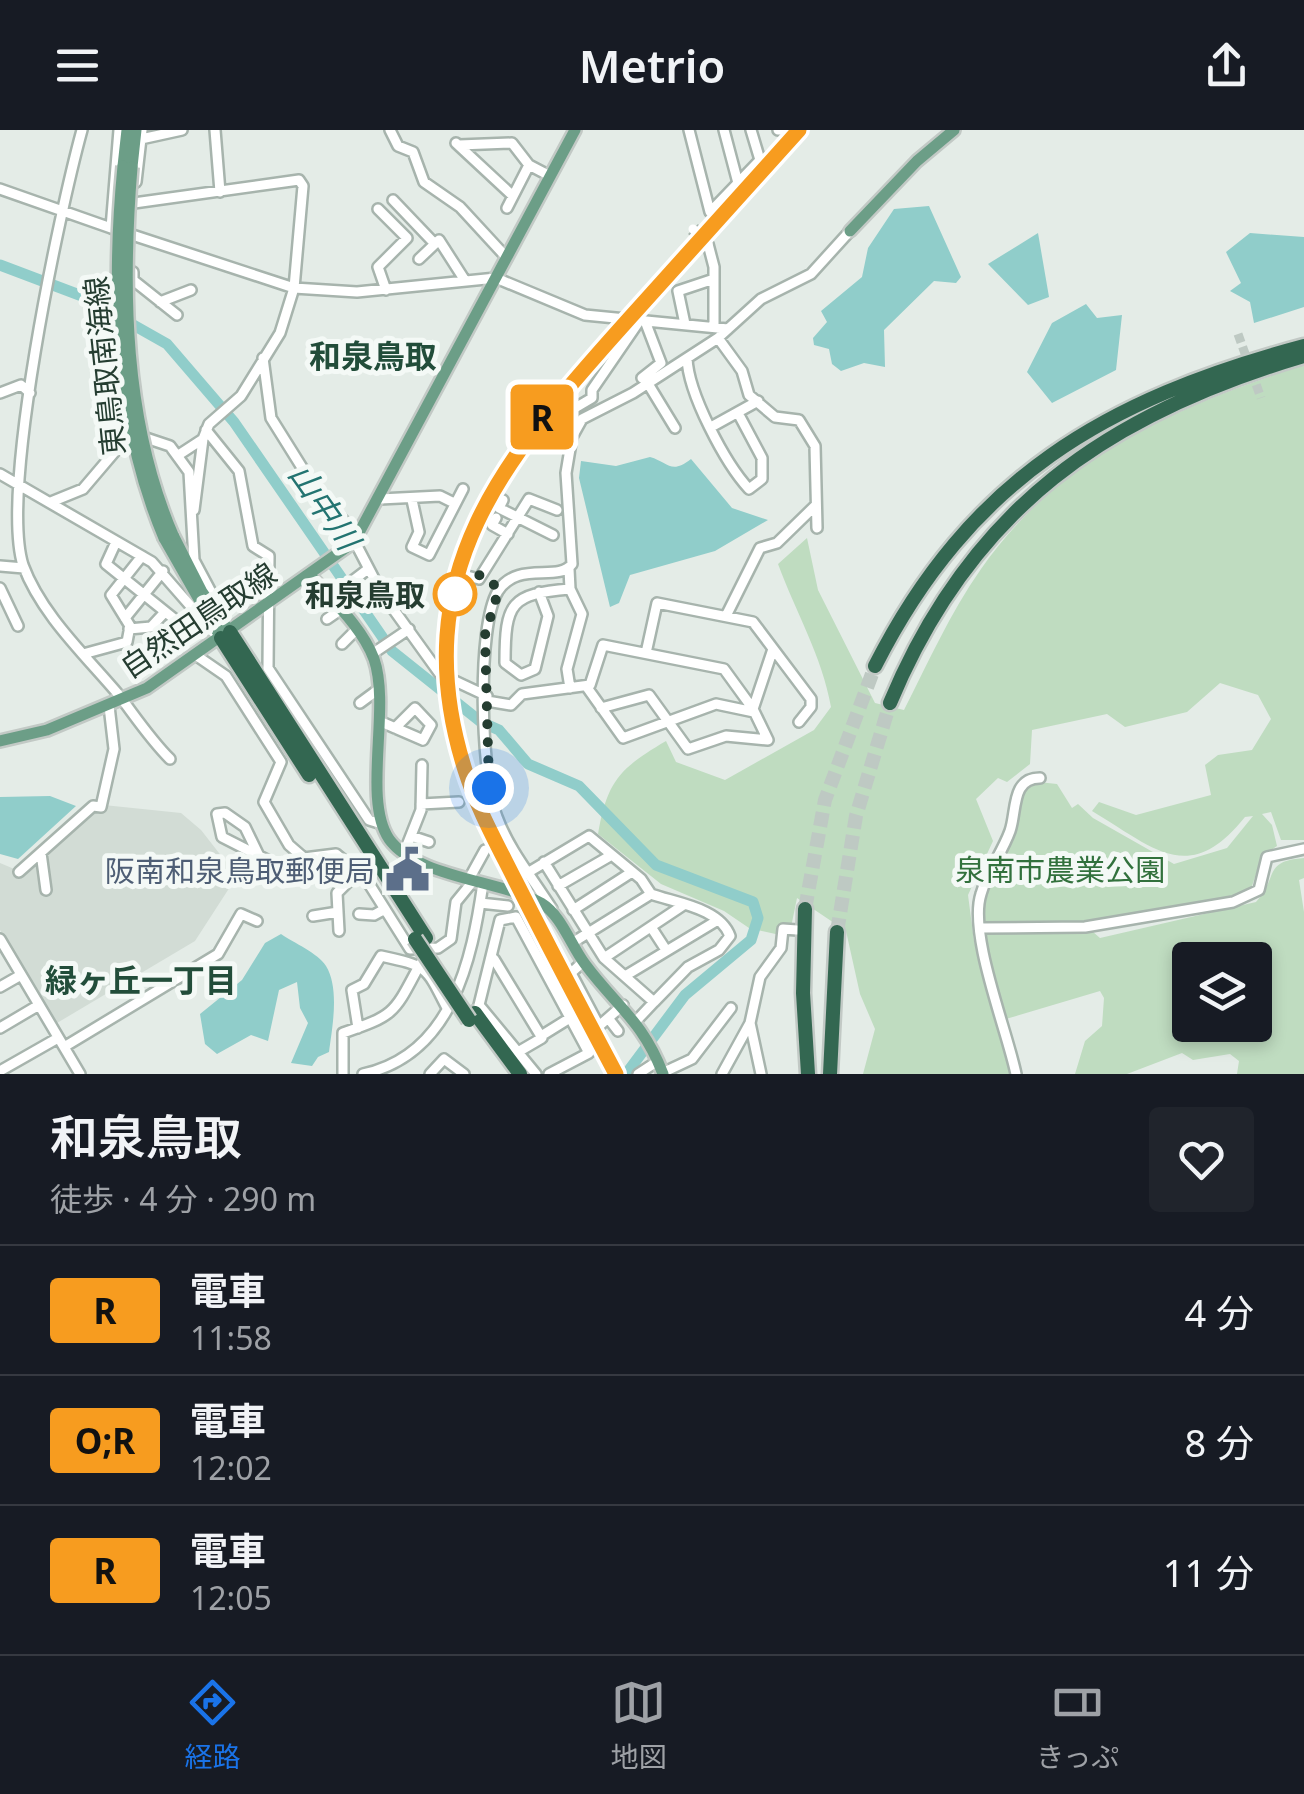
<!DOCTYPE html>
<html lang="ja">
<meta charset="utf-8">
<style>
body{margin:0;font-family:"Noto Sans","Noto Sans JP",sans-serif;background:#20242c;color:#f1f3f6;height:100vh;display:flex;flex-direction:column;font-size:38px;white-space:nowrap}
*{box-sizing:border-box;margin:0}
p{font-size:32px;color:#9ea1a6}
.icon{flex:none;width:55px;height:55px;fill:none;stroke:currentColor;stroke-width:2;stroke-linecap:round;stroke-linejoin:round}
.map{position:relative;height:944px;overflow:hidden}
.panel{display:flex;flex-direction:column;background:#171b24;flex:1}
.panel>*{flex:none}
.badge{padding:0 20px;border-radius:8px;font-size:35px;line-height:65px}
.controls{position:absolute;left:1172px;top:812px;display:grid;gap:20px}
.controls a{display:grid;place-items:center;width:100px;height:100px;border-radius:10px;background:#171b24;box-shadow:0 5px 15px #0003;font-size:50px}
.you{position:absolute;width:50px;height:50px;margin:-25px;border:8px solid #fff;border-radius:50%;background:#1a73e8;box-shadow:0 0 0 15px #1a73e833}
.map>.badge{position:absolute;translate:-50% -50%;box-shadow:0 0 0 5px #fff}
.round{display:grid;place-items:center;flex:none;width:105px;height:105px;border-radius:10px;background:#20242c}
.summary{display:flex;align-items:center;justify-content:space-between;height:170px;padding:0 50px}
h1{font-size:48px;font-weight:600;line-height:75px}
ul{padding:0;list-style:none}
li{display:flex;align-items:center;gap:30px;height:130px;padding:0 50px;border-top:2px solid #363941}
li div{flex:1}
li b{display:block;font-size:38px}
li em{font-style:normal}
li .badge{min-width:110px;font-weight:700;text-align:center}
header{display:flex;justify-content:space-between;align-items:center;height:130px;padding:0 50px;background:#171b24;font-size:45px;font-weight:600}
.menu{display:flex;justify-content:space-around;align-items:center;height:140px;border-top:2px solid #363941;background:#171b24;font-size:28px;color:#9ea1a6}
.menu a{display:grid;justify-items:center;gap:5px}
.menu .on{color:#1a73e8}
.map>svg:first-child{display:block}
.built{fill:#d2dcd5}
.green{fill:#bfdcc0;fill-rule:evenodd}
.water{fill:#90cdca}
.lines{fill:none;stroke-linecap:round;stroke-linejoin:round}
.river{stroke:#90cdca;stroke-width:11}
.minor-tunnel{stroke:#bec9c3;stroke-width:9;stroke-dasharray:9 4.5;stroke-linecap:butt}
.highway-tunnel{stroke:#bec9c3;stroke-width:14;stroke-dasharray:14 7;stroke-linecap:butt}
.minor-casing{stroke:#a7b4ad;stroke-width:14}
.major-casing{stroke:#c2c9c5;stroke-width:16}
.highway-casing{stroke:#c2c9c5;stroke-width:19}
.minor{stroke:#fff;stroke-width:9}
.major{stroke:#6c9e87;stroke-width:11}
.highway{stroke:#336751;stroke-width:14}
.rail-casing{stroke:#5f786c;stroke-width:6}
.rail{stroke:#f4f9f6;stroke-width:2.5;stroke-dasharray:8;stroke-linecap:butt}
.minor-bridge-casing{stroke:#a7b4ad;stroke-width:14;stroke-linecap:butt}
.major-bridge-casing{stroke:#c2c9c5;stroke-width:16;stroke-linecap:butt}
.highway-bridge-casing{stroke:#c2c9c5;stroke-width:19;stroke-linecap:butt}
.minor-bridge{stroke:#fff;stroke-width:9}
.major-bridge{stroke:#6c9e87;stroke-width:11}
.highway-bridge{stroke:#336751;stroke-width:14}
.line-casing{stroke:#fff;stroke-width:22}
.line{stroke:#f79c1f;stroke-width:15}
.walk{stroke:#253d31;stroke-width:10;stroke-dasharray:0 18}
.stop-dot{fill:#fff;stroke:#f79c1f;stroke-width:5}
.labels{text-anchor:middle;dominant-baseline:central;stroke-width:10;stroke-linejoin:round;paint-order:stroke}
.street-label{font-size:30px;fill:#253d31;stroke:#f4f9f6}
.stop-label{font-size:30px;font-weight:bold;fill:#253d31;stroke:#f4f9f6;text-anchor:end}
.park-label{font-size:30px;fill:#32713d;stroke:#f4f9f6}
.service-label{font-size:30px;fill:#4e5e75;stroke:#f4f9f6;text-anchor:end}
.neighbourhood-label{font-size:32px;font-weight:bold;fill:#224d3a;stroke:#f4f9f6}
.water-label{font-size:32px;font-style:italic;fill:#237471;stroke:#f4f9f6}
</style>
<header><svg class="icon" aria-label="menu" viewBox="0 0 24 24"><path d="M4 6h16M4 12h16M4 18h16"/></svg>Metrio<svg class="icon" aria-label="share" viewBox="0 0 24 24"><path d="M12 15V3M7 8l5-5 5 5M5 13v7h14v-7"/></svg></header>
<div class="map">
<svg width="1304" height="944" viewBox="0 0 1304 944">
<rect width="100%" height="100%" fill="#e4ece7"/>
<!-- built -->
<path class="built" d="M94,674L181,683L201,700L237,746L195,811L57,893L0,800V733L19,741Z"/>
<!-- green -->
<path class="green" d="M1304,235V710H1281L1271,682L1262,684L1272,695L1277,716L1262,726L1250,762L1085,795L1100,808L1256,772C1279,746 1263,731 1304,728V748L1299,750L1304,782V944H1237L1239,931L1230,924L1193,930L1182,923L1127,944H1075L1085,911L1102,896L1104,868L1100,861L1006,889L984,808V771L1022,656L1029,651L1057,654L1072,678L1078,674L1093,688L1174,734L1227,718L1253,686L1245,687C1189,757 1154,718 1092,681L1099,672L1136,685L1211,665L1205,635L1218,625L1252,620L1271,589L1258,565L1220,553L1187,582L1125,597L1107,584L1032,600L1030,634L1007,652L998,648L976,669L993,711L968,765L974,811L1010,944H863L875,899L860,864L846,801L797,768L789,807L749,798L724,781L661,754L598,704C607,651 620,638 666,611L676,632L725,650L814,600L831,577C822,526 796,483 778,434L807,408L818,460L875,573L904,580C928,533 950,483 981,439C1060,326 1177,276 1304,235ZM1190,830H1255V895H1190Z"/>
<!-- water -->
<path class="water" d="M929,76L961,147L956,153L934,151L884,200L885,237L864,233L841,241L832,234L829,219L814,215L813,208L827,192L821,181L862,147L868,118L894,79Z
M1038,103L1049,167L1028,175L988,134Z
M1250,103L1304,107V177L1254,193L1250,172L1230,161L1241,153L1226,122Z
M1086,174L1097,188L1122,185L1116,240L1052,273L1027,242L1052,193Z
M650,327C668,332 671,345 691,329L732,378L768,390L715,421L630,445L619,473L610,477L579,348L581,331L616,336Z
M50,666L76,676L18,729L0,724V667Z
M281,804C294,813 318,823 326,836C340,859 332,898 329,922L318,927L312,936L291,933L308,893L300,878L297,852L279,860L268,911L251,905L217,924L205,914L200,884L242,850L265,813Z"/>
<g class="lines">
<!-- river -->
<path class="river" d="M0,135L82,166L167,214L234,292L392,521L481,592L499,600L528,634L579,656L656,735L753,772L758,788L751,810L685,865L626,944"/>
<!-- minor-tunnel -->
<path class="minor-tunnel" d="M1238,204L1261,268"/>
<!-- highway-tunnel -->
<path class="highway-tunnel" d="M805,779L825,670L875,536
M837,802L856,686L890,573"/>
<defs>
<path id="minor" d="M82,0C59,84 0,361 23,435C41,484 85,525 118,564C135,586 150,609 170,629
M215,0L220,62
M390,0L398,16L413,22L424,52L460,77L507,128
M689,0L710,82L760,30L751,0
M724,0L738,53
M778,0H786
M141,9L182,0
M456,13L513,66
M459,15L512,13L529,35L550,46
M136,52L142,0
M0,59L111,98L119,0
M393,70L435,114
M134,73L299,50L303,56L294,158L280,203L241,266L209,294L203,309L180,324
M507,78L529,35
M378,79L407,108L378,137L386,160
M111,98L294,158L357,162L496,148L585,185L728,199
M708,114L714,137V196
M419,129L439,110L464,149
M133,142V150L177,185
M160,172L191,160
M685,194L678,161L714,149
M718,208L742,241L749,265L775,287L799,290L815,316L817,398
M263,228L271,288L311,352L344,391L381,462L440,544L487,566
M687,228C688,263 725,333 749,359L762,349V328L738,283
M642,248L661,233L645,191
M647,252L675,298
M0,263L21,255L30,263
M570,281L592,268V260L640,190
M711,297L758,271
M206,300L239,341L253,416L269,426L268,538L369,690L382,694
M0,344L152,432L215,504
M380,369L440,366L454,373
M412,370L419,402L412,417L429,425L463,359
M503,370L499,378L553,405
M51,372L83,359L123,312L143,307L170,316L189,342L194,430L219,477
M194,380L203,309
M496,388L492,395L508,404
M116,412L106,434L183,496L198,485
M0,436L24,438
M569,439L570,459L582,484L567,539L570,558
M0,458L18,496
M539,462L548,486L535,539L521,545L505,533C505,472 511,464 570,459
M330,468L368,439
M460,477L467,446L479,449L529,369L557,380
M726,486L760,418L777,413L816,375
M125,488L163,441
M327,489L340,480
M129,499L151,497L165,482
M342,514L356,500
M646,523L657,473L753,492L811,569V577L799,592
M83,524L127,512L130,496L111,465L142,426
M372,524L409,499
M197,526L226,546L281,632L264,672L289,715L304,728L336,724L366,749L410,819L438,818L451,809L456,772L474,750
M586,556L623,608L716,574L754,582
M487,571L511,575L522,564L590,555L603,515L724,539L753,579L768,610L726,606L688,619L649,565L601,578
M360,573L379,559
M753,579L773,519
M379,591L423,610L431,595L415,578L395,598
M421,674L459,672
M411,706L429,712
M41,723L46,760
M404,723L421,680L422,635
M260,728L245,697L225,683L217,684L222,707L283,738L304,728
M544,732L604,828L654,872L688,837L719,820L730,806C720,778 676,773 651,764L572,813
M19,742L93,676L101,677L114,619L109,576
M529,742L589,706L641,749L651,764
M469,749L485,720
M558,756L610,726
M480,773L508,776
M552,779C534,750 509,720 497,687C481,647 476,497 498,461C518,430 558,453 572,434L566,343L572,307L582,289L633,263L718,208L761,169L811,144L850,101
M573,780L632,742
M359,784L374,785L385,779
M313,786L338,782
M651,797L666,820
M980,798L1085,797L1233,772L1259,760L1267,727L1304,719
M339,801L337,763L359,741
M0,809L80,944
M604,828L682,776
M494,829L542,908L518,922
M583,832L571,843L599,896L623,875
M625,846L718,790
M0,857L21,845
M608,888L618,901
M637,890L654,872
M750,893L761,944
M0,898L39,875
M358,898L352,860L364,854L381,826C427,836 426,836 447,878
M541,906L570,888
M64,917L218,824L241,784L257,791
M0,941L58,908
M662,943L692,929L731,878
M343,944V903C396,885 394,883 420,834
M363,944C452,925 472,830 483,753
M430,944L444,929L464,944
M536,944L479,875L500,790L516,787L589,923L549,944
M638,944L658,931
M722,944L750,893L760,847L781,818L783,799L797,800
M1016,944C1007,900 968,804 981,764C987,742 1002,723 1010,701C1017,681 1011,648 1040,648"/>
<path id="major" d="M123,36L127,0
M132,37L136,0
M850,101L917,31L954,0
M173,405L202,462L230,502
M164,408L221,508
M310,445C332,470 362,497 374,529C391,578 362,669 389,709C417,748 500,750 541,773C562,786 570,814 585,834C616,876 643,891 663,944
M0,611L47,600L147,558L354,412L575,0"/>
<path id="highway" d="M230,502L426,808
M221,508L309,645
M875,536C970,348 1106,269 1304,216
M890,573C971,378 1107,284 1304,226
M805,779L803,863L808,944
M475,883L520,944
M830,944L837,802"/>
</defs>
<!-- minor casing -->
<use href="#minor" class="minor-casing"/>
<!-- major casing -->
<use href="#major" class="major-casing"/>
<!-- highway casing -->
<use href="#highway" class="highway-casing"/>
<!-- minor -->
<use href="#minor" class="minor"/>
<!-- major -->
<use href="#major" class="major"/>
<!-- highway -->
<use href="#highway" class="highway"/>
<defs>
<path id="rail" d="M616,944C582,880 548,815 515,750C497,714 477,678 465,640C404,445 502,331 622,196C681,130 740,66 799,0"/>
</defs>
<!-- rail casing -->
<use href="#rail" class="rail-casing"/>
<!-- rail -->
<use href="#rail" class="rail"/>
<defs>
<path id="minor-bridge" d="M693,99L708,114"/>
<path id="major-bridge" d="M123,36C111,159 115,293 164,408
M132,37C122,160 124,291 173,405"/>
<path id="highway-bridge" d="M415,809L469,890"/>
</defs>
<!-- minor-bridge casing -->
<use href="#minor-bridge" class="minor-bridge-casing"/>
<!-- major-bridge casing -->
<use href="#major-bridge" class="major-bridge-casing"/>
<!-- highway-bridge casing -->
<use href="#highway-bridge" class="highway-bridge-casing"/>
<!-- minor-bridge -->
<use href="#minor-bridge" class="minor-bridge"/>
<!-- major-bridge -->
<use href="#major-bridge" class="major-bridge"/>
<!-- highway-bridge -->
<use href="#highway-bridge" class="highway-bridge"/>
</g>
<g class="lines">
<defs>
<path id="line" d="M616,944C582,880 548,815 515,750C497,714 477,678 465,640C403,443 505,327 627,191C684,127 742,64 799,0"/>
</defs>
<!-- line casing -->
<use href="#line" class="line-casing"/>
<!-- line -->
<use href="#line" class="line"/>
<!-- walk -->
<path class="walk" d="M455,464L464,457L466,446L482,445L499,459L485,505L489,658"/>
</g>
<!-- icons -->
<defs>
<symbol id="civic-bare" viewBox="-9 -9 18 18"><path d="M-.6-6.5H3V-4.5H.6V-3L4-1V1h2V6H-6V1h2V-1L-.6-3ZM-1.2 2.5V6h2.4V2.5Z" fill="#5c6f8a" stroke="#f4f9f6" stroke-width="2.5" paint-order="stroke"/></symbol>
</defs>
<g fill-rule="evenodd">
<use href="#civic-bare" x="376" y="708" width="63" height="63"/>
</g>
<!-- markers -->
<circle class="stop-dot" cx="455" cy="464" r="20"/>
<g class="labels">
<!-- street labels -->
<g class="street-label">
<text transform="translate(104 236) rotate(-96)">東鳥取南海線</text>
<text transform="translate(198 490) rotate(-34)">自然田鳥取線</text>
</g>
<!-- stop labels -->
<g class="stop-label">
<text x="425" y="464">和泉鳥取</text>
</g>
<!-- park labels -->
<g class="park-label">
<text x="1060" y="739">泉南市農業公園</text>
</g>
<!-- service labels -->
<g class="service-label">
<text x="375" y="740">阪南和泉鳥取郵便局</text>
</g>
<!-- neighbourhood labels -->
<g class="neighbourhood-label">
<text x="373" y="225">和泉鳥取</text>
<text x="141" y="849">緑ヶ丘一丁目</text>
</g>
<!-- water labels -->
<g class="water-label">
<text transform="translate(325 376) rotate(55)">山中川</text>
</g>
</g>
</svg>
<div class="controls">
<a><svg class="icon" aria-label="layers" viewBox="0 0 24 24"><path d="M12 4l9 5-9 5-9-5zM3 14l9 5 9-5"/></svg></a>
</div>
<div class="you" style="left:489px;top:658px"></div>
<b class="badge" style="left:542px;top:287px;background:#f79c1f;color:#111">R</b>
</div>
<section class="panel">
<div class="summary"><div><h1>和泉鳥取</h1><p>徒歩 · 4 分 · 290 m</p></div><a class="round"><svg class="icon" aria-label="heart" viewBox="0 0 24 24"><path d="M12 20l-8-8c-3-5 5-10 8-4 3-6 11-1 8 4z"/></svg></a></div>
<ul>
<li><span class="badge" style="background:#f79c1f;color:#111">R</span><div><b>電車</b><p>11:58</p></div><em>4 分</em></li>
<li><span class="badge" style="background:#f79c1f;color:#111">O;R</span><div><b>電車</b><p>12:02</p></div><em>8 分</em></li>
<li><span class="badge" style="background:#f79c1f;color:#111">R</span><div><b>電車</b><p>12:05</p></div><em>11 分</em></li>
</ul>
</section>
<nav class="menu">
<a class="on"><svg class="icon" aria-label="directions" viewBox="0 0 24 24"><path d="M12 3l9 9-9 9-9-9zM9 14v-3h6M13 9l2 2-2 2"/></svg>経路</a>
<a><svg class="icon" aria-label="map" viewBox="0 0 24 24"><path d="M3 6l6-2 6 2 6-2v14l-6 2-6-2-6 2zM9 4v14M15 6v14"/></svg>地図</a>
<a><svg class="icon" aria-label="tickets" viewBox="0 0 24 24"><path d="M3 7h18v10H3zM15 7v10"/></svg>きっぷ</a>
</nav>
